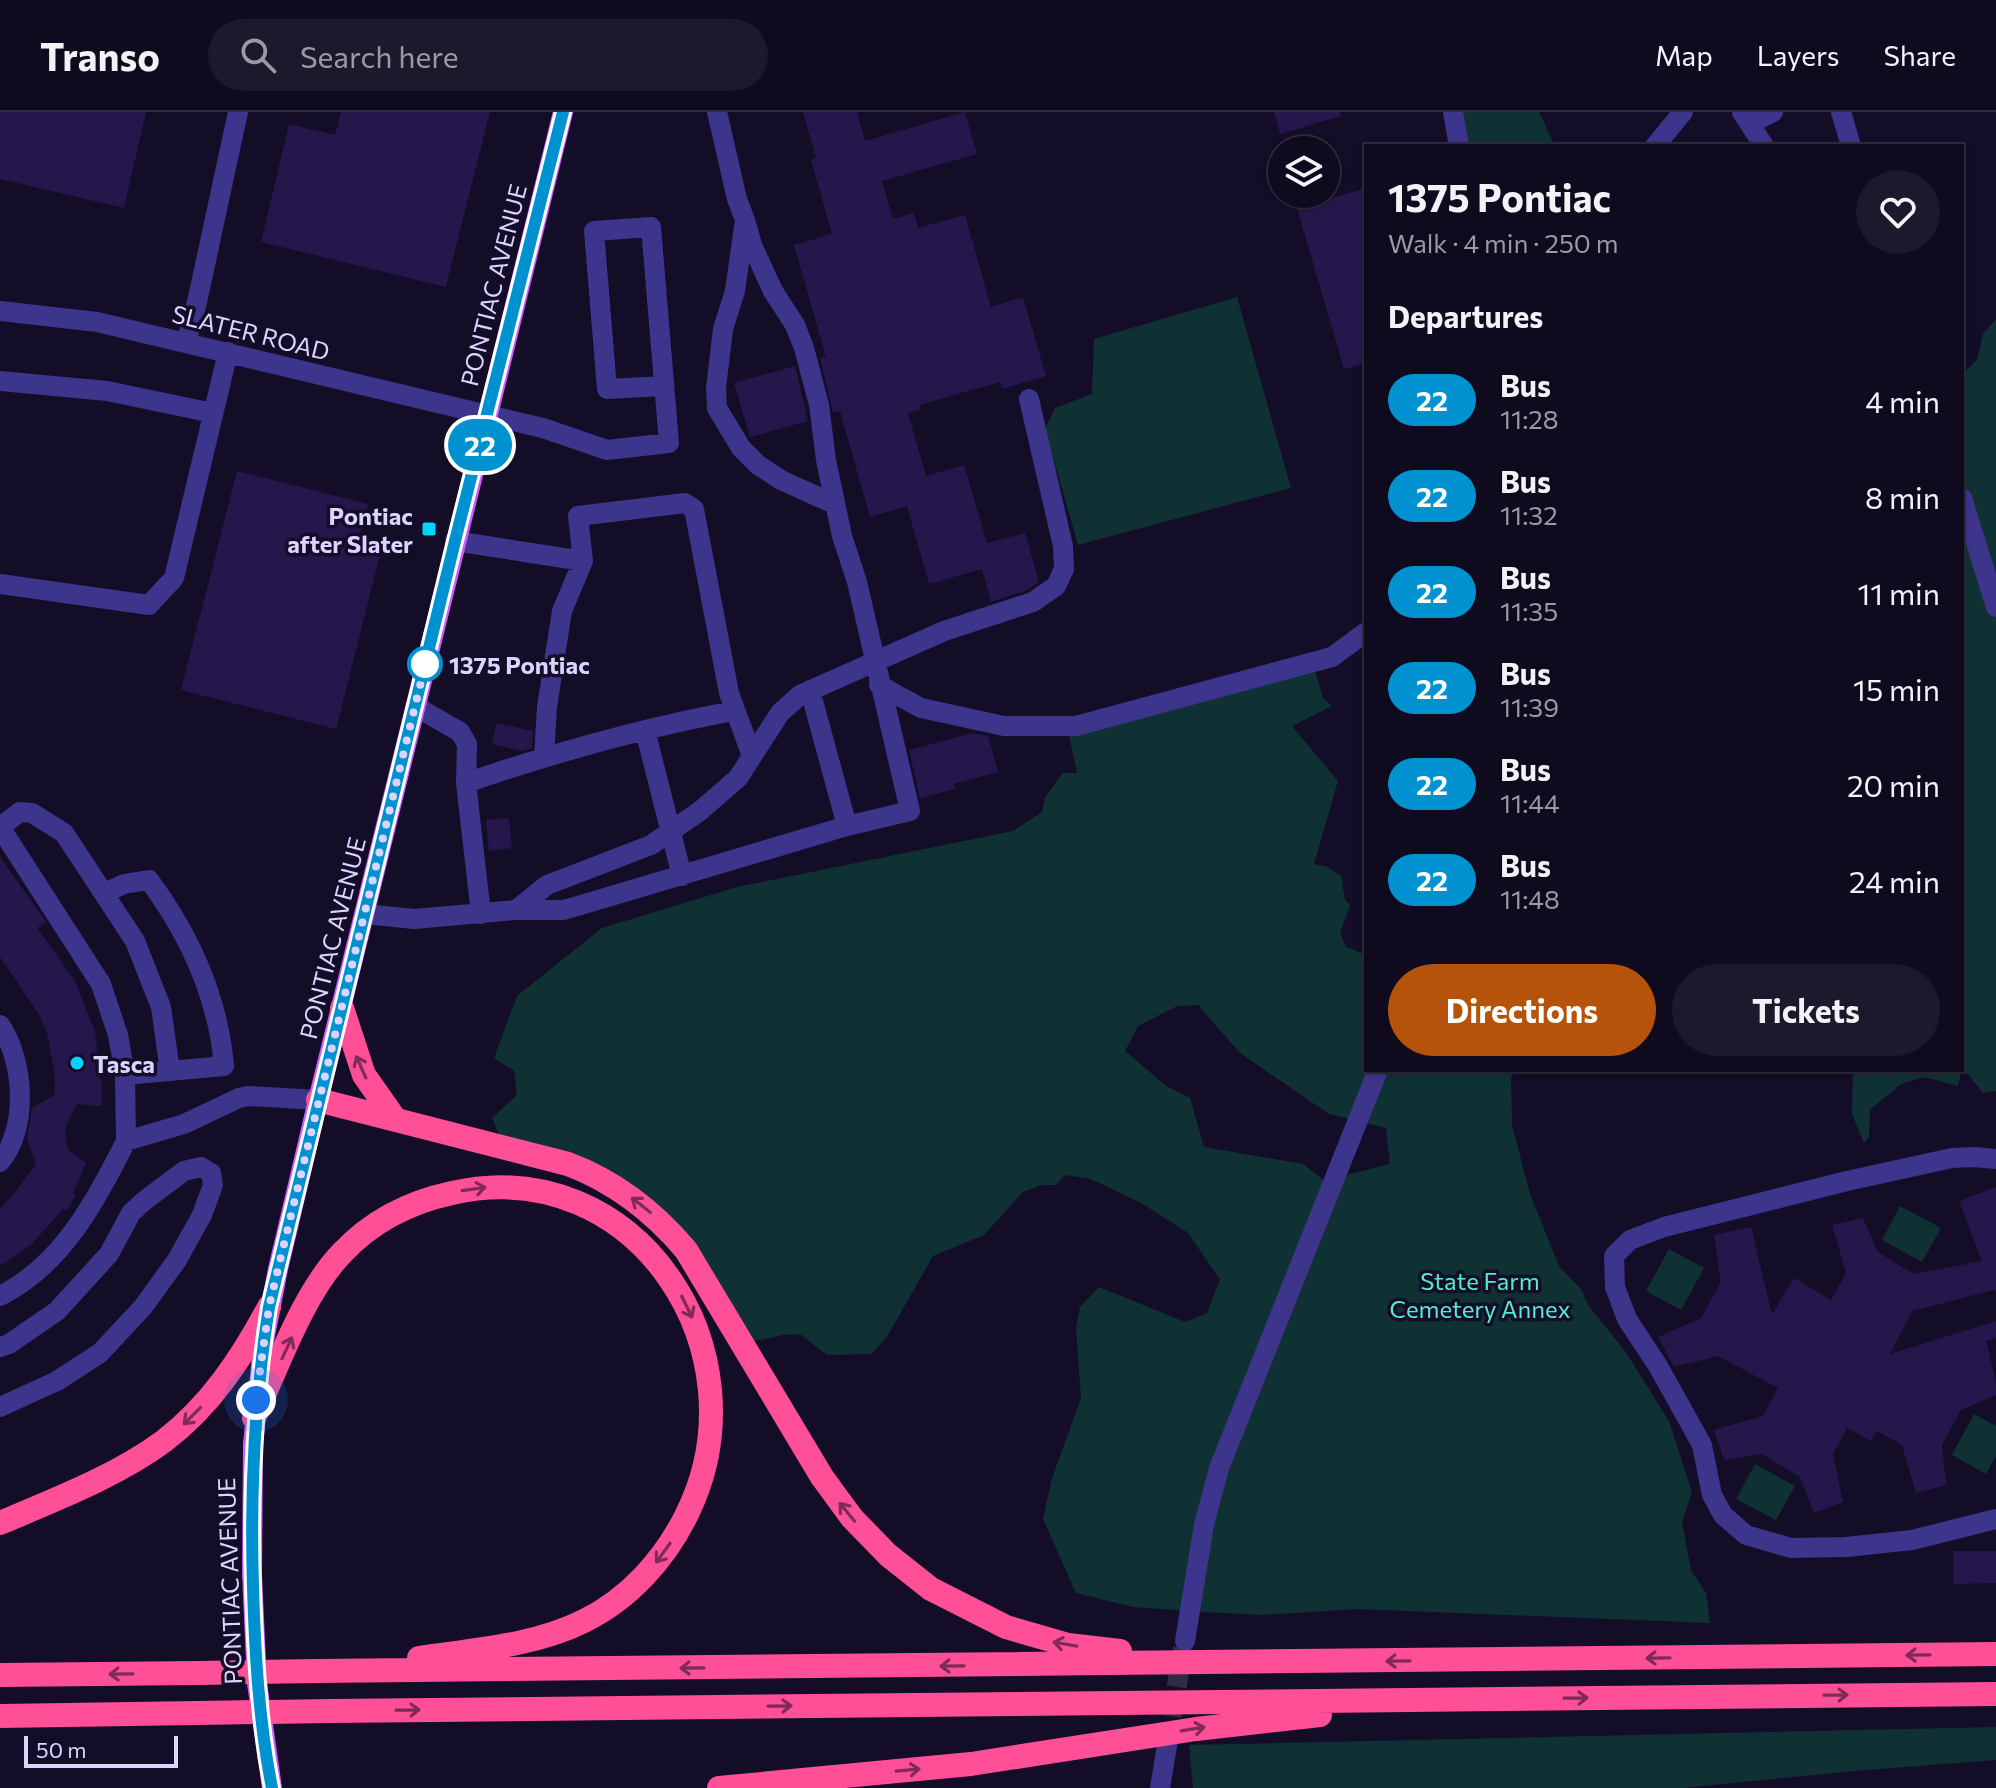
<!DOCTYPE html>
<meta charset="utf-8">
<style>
body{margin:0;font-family:Commissioner,sans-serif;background:#1d182b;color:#f1f3f6;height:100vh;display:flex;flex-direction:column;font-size:30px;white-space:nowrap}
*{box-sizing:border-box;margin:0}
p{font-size:26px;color:#9b9aa4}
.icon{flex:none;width:44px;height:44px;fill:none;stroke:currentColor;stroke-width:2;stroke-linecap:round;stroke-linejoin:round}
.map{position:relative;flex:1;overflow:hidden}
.drawer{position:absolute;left:1364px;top:32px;width:600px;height:928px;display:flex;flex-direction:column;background:#0f0a1e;border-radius:0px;box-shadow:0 2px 6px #0004,0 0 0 2px #2f2b3c}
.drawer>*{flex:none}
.badge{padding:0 16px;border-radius:26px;font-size:28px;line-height:52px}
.tools{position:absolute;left:1268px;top:24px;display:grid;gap:16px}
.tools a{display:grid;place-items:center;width:72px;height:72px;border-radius:50%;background:#0f0a1e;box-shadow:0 2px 6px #0004,0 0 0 2px #2f2b3c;font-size:40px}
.scale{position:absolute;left:24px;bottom:20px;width:154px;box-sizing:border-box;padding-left:8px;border:4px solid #dcd4ff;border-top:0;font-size:22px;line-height:28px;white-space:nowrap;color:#dcd4ff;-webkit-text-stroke:6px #140d28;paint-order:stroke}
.you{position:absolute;width:40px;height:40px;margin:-20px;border:6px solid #fff;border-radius:50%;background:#1a73e8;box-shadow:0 0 0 12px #1a73e833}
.map>.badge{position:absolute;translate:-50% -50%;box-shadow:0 0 0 4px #fff}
h2{padding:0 24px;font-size:30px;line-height:72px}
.round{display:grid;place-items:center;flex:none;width:84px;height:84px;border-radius:42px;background:#1d182b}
.summary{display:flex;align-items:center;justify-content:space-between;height:136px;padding:0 24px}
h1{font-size:38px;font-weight:700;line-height:60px}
.cta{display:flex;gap:16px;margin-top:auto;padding:16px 24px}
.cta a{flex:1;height:92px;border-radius:48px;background:#b45309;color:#fff;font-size:32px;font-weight:700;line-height:92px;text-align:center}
.cta a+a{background:#1d182b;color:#f1f3f6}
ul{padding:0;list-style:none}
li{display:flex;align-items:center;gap:24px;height:96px;padding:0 24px}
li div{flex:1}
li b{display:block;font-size:30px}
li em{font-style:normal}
li .badge{min-width:88px;font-weight:700;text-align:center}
header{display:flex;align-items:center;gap:48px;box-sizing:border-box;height:112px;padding:0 40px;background:#0f0a1e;border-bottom:2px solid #2f2b3c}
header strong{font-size:38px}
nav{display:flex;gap:44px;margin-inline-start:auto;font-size:28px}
.search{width:560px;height:72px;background:#1d182b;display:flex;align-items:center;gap:20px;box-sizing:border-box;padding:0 28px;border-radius:44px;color:#9b9aa4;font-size:30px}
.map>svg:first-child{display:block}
.green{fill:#103133;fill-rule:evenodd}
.building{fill:#25174b}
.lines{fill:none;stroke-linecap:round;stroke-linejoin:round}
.minor-tunnel{stroke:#322b48;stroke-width:20;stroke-dasharray:20 10;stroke-linecap:butt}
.minor{stroke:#3d348b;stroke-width:20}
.major{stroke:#cd5bff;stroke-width:20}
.highway{stroke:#ff4f97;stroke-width:24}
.highway-bridge{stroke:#ff4f97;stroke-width:24}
.oneway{stroke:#7e2b5a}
.line-casing{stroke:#fff;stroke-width:18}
.line{stroke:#0092d0;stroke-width:12}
.walk{stroke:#dcd4ff;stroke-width:8;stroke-dasharray:0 14.4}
.poi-dot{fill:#00d3ff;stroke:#140d28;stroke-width:3}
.stop-dot{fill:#fff;stroke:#0092d0;stroke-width:4}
.labels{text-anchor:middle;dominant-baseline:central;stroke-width:7;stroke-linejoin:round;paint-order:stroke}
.street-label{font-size:24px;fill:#dcd4ff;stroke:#140d28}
.poi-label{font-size:24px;font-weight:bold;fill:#dcd4ff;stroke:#140d28;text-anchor:end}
.stop-label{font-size:24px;font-weight:bold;fill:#dcd4ff;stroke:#140d28;text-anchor:start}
.park-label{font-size:24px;fill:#54ebd0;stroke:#140d28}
</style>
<header>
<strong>Transo</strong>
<div class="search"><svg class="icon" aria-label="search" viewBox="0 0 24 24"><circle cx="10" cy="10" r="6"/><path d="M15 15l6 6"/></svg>Search here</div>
<nav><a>Map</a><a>Layers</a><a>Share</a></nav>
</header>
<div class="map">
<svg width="1996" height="1676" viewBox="0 0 1996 1676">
<rect width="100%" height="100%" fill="#140d28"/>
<!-- green -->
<path class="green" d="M1453,0H1539L1555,34H1458Z
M1237,185L1291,376L1078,433L1045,317L1055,296L1092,282L1094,227Z
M1996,207V979L1983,981L1966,960L1961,959L1958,974L1924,965L1901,972L1870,998L1869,1025L1864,1031L1852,1002L1853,958H1962V262L1977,248L1983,222Z
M1311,545L1323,586L1332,594L1292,614L1338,669L1314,752L1328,755L1341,764L1345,788L1350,793L1340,821L1346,835L1366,843V958H1515L1511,966L1512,1013L1530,1082L1559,1154L1581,1177L1588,1193L1625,1239L1669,1309L1692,1380L1682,1410L1691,1458L1706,1481L1710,1511L1357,1497L1261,1503L1205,1500L1133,1495L1076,1481L1043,1407L1052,1366L1081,1286L1076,1216L1080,1195L1099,1175L1185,1210L1207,1201L1220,1167L1187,1120L1141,1091L1091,1067L1065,1063L1056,1073H1041L1023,1080L984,1123L933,1144L888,1223L872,1242L827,1243L800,1222L782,1223L746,1231L643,1093L501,1028L492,1006L517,983L514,959L494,946L517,884L602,816L737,775L1013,719L1042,700L1045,685L1063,661H1077L1068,618ZM1198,893L1240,941L1329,1002L1386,1016L1390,1052L1347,1063L1322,1099L1325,1069L1303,1052L1204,1035L1190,986L1165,973L1125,939L1138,914L1177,894Z
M1900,1094L1941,1116L1922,1150L1882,1128Z
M1669,1137L1704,1156L1681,1198L1646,1179Z
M1974,1302L1996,1314V1344L1986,1362L1952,1343Z
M1755,1352L1795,1374L1776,1408L1736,1387Z
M1996,1615V1648L1853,1659L1683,1676H1193L1189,1633Z"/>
<!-- building -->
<path class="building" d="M0,0H146L124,96L0,67Z
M341,0H490L446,175L261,130L289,12L335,23Z
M803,0H857L865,29L965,0L977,42L882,69L893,107L914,101L918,116L965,103L991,195L1023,185L1046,264L1002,277L1000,270L919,293L921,297L908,301L926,364L964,353L987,431L1025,421L1039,470L1027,478L991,490L982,457L929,472L907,394L870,405L840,299L833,301L820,246L826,245L794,133L832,122L811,48L816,46Z
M1274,0H1340L1341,4L1280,22Z
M1366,76V251L1344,257L1297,96Z
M795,254L808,309L750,325L734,271Z
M237,359L368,392L356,437L380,442L336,617L181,578Z
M497,611L533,619L532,636L522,639L492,632Z
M973,621L988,624L998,660L954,672L955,677L920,686L909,638Z
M509,706L512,736L489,739L486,708Z
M0,745L46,810L37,816L75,869L95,920L102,978L101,994L77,992L66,1013L65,1023L68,1037L86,1051L73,1081L76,1083L66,1099L63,1097L32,1132L0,1154V1097L17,1078L36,1052L27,1027L32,996L55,983V963L47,921L40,904L0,845Z
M1996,1075V1181L1994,1178L1912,1199L1890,1242L1996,1209V1226L1986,1229L1996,1271V1283L1961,1298L1942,1333L1946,1373L1916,1381L1902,1333L1877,1319L1871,1329L1847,1316L1833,1342L1843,1390L1814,1401L1800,1365L1762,1342L1724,1348L1714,1318L1763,1304L1778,1276L1718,1244L1674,1255L1658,1225L1701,1206L1721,1170L1714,1123L1751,1115L1772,1202L1794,1166L1831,1188L1846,1161L1832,1113L1863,1106L1878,1140L1913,1162L1982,1149L1959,1089Z
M1953,1439H1996V1471L1953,1472Z"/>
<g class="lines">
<!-- minor-tunnel -->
<path class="minor-tunnel" d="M1167,1634L1183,1536"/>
<!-- minor -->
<path class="minor" d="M717,0L737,87L745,108L735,179L723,217L716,276L717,296L741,336L758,353L781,368L834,392
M1453,0L1459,34
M1742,0L1764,34
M1841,0L1851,34
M1750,12L1773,0
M1655,34L1683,0
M0,199L97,210L543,316L607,338L669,331L651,115L594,119L607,277L663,274
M186,231L197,190L238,0
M0,269L107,279L213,301
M1962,386L1996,495
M455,429L583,449L578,404L685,391L694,397L729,581L752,644
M0,472L149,493L174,466L228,240
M879,573L921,596L1004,614H1076L1332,545L1366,520
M810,578L847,714
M415,594L460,620L467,632L466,671L481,802
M645,618L682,764
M544,645L547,595L562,499L583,449
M466,671C553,641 643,616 733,599
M0,715L101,872L118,923L125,963L126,1029
M0,715L20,700L32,701L64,721L135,829L161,895L170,959
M105,781L124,772L149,768C189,822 218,885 224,954L125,963
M516,798L547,773L651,733L700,699L738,666L780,601L800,583L944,519L1033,490L1056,474L1064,457L1063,434L1029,287
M365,802L414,807L516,798H564L847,714L910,699L857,470L842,424L826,348L819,293L804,236L795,213L773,179L752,133L745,108
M0,913C24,948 29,1016 0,1050
M1996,1047L1974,1045L1952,1046L1847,1069L1664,1115L1630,1128L1614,1144L1615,1175L1627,1207L1658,1254L1702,1333L1712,1383L1723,1403L1746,1423L1791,1436L1846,1435L1912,1428L1996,1407
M0,1184C62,1153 96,1089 126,1029L184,1012L239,986L248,984L318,988
M0,1235L9,1232L57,1199L109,1142L131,1101L144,1089L184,1059L201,1055L211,1061L213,1073L202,1103L177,1148L143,1195L100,1241L57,1269L0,1295
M1185,1529L1204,1413L1219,1356L1378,958
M1160,1676L1167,1634"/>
<!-- major -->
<path class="major" d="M272,1676L257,1571L252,1463L253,1332L263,1234L278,1157L318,988L563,0"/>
<!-- highway -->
<path class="highway" d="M342,896L364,963L395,1007
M318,988L568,1052C616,1070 653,1099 686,1138L822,1365L852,1406L888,1443L931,1477L1006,1515L1068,1533L1120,1539
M254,1306C277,1256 303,1181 342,1141C371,1110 410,1090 452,1081C636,1039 767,1240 687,1402C665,1447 629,1487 584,1509C534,1534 473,1538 419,1546
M0,1411C54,1388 117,1364 164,1329C210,1294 242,1246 269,1195
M317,1559L1996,1542
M0,1563L199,1561
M330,1599L1996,1582
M0,1604L197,1601
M719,1676L971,1652L1196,1617L1320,1603"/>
<!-- highway-bridge -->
<path class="highway-bridge" d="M199,1561L317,1559
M197,1601L330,1599"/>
</g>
<!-- one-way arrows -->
<defs><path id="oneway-shaft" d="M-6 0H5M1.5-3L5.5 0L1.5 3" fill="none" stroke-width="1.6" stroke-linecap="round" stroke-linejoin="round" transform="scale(2)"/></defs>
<g class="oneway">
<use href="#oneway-shaft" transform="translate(361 955) rotate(-114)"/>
<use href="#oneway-shaft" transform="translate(474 1077) rotate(-8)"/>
<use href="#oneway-shaft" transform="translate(641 1093) rotate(-142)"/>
<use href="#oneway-shaft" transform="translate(687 1195) rotate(64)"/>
<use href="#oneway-shaft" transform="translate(287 1236) rotate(-65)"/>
<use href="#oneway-shaft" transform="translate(192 1304) rotate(135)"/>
<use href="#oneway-shaft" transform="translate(847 1400) rotate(-129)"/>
<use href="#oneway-shaft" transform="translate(663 1441) rotate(126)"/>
<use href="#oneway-shaft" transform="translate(1065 1532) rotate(-170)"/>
<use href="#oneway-shaft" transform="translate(1918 1543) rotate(179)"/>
<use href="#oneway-shaft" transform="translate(1658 1546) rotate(179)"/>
<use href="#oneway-shaft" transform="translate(1398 1549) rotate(179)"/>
<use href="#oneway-shaft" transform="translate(952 1554) rotate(179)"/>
<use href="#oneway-shaft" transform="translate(692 1556) rotate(179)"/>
<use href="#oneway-shaft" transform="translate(121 1562) rotate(179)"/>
<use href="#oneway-shaft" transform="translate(1836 1583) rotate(-1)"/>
<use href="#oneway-shaft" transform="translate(1576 1586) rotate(-1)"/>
<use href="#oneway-shaft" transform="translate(780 1594) rotate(-1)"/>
<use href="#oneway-shaft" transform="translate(408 1598) rotate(-1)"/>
<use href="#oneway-shaft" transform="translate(1193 1617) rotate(-9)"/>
<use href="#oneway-shaft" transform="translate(908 1658) rotate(-5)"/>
</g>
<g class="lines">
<defs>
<path id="line" d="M272,1676C259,1610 255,1543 253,1475C250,1379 254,1290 269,1195L455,429L563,0"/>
</defs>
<!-- line casing -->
<use href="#line" class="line-casing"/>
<!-- line -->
<use href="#line" class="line"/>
<!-- walk -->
<path class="walk" d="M256,1288L269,1195L278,1157L428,541L425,552"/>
</g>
<!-- markers -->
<g class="poi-dot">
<rect x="421" y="409" width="16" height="16" rx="4"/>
<circle cx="77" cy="951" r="8"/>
</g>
<circle class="stop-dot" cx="425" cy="552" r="16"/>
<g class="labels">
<!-- street labels -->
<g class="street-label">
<text transform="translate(493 173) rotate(-76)">PONTIAC AVENUE</text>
<text transform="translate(251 220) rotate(14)">SLATER ROAD</text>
<text transform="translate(332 826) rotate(-76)">PONTIAC AVENUE</text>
<text transform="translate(229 1469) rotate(-92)">PONTIAC AVENUE</text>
</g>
<!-- poi labels -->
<g class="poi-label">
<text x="413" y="403">Pontiac<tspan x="413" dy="28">after Slater</tspan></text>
<text x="93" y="951" text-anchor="start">Tasca</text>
</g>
<!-- stop labels -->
<g class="stop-label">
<text x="449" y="552">1375 Pontiac</text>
</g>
<!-- park labels -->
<g class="park-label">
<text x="1480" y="1168">State Farm<tspan x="1480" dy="28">Cemetery Annex</tspan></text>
</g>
</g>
</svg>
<div class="tools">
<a><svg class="icon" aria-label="layers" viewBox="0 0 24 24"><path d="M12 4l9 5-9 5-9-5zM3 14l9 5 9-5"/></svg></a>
</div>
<div class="scale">50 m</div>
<div class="you" style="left:256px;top:1288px"></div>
<b class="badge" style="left:480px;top:333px;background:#0092d0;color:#fff">22</b>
<section class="drawer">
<div class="summary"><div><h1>1375 Pontiac</h1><p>Walk · 4 min · 250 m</p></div><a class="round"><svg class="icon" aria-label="heart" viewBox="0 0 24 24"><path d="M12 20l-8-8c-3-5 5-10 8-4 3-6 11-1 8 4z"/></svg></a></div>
<h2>Departures</h2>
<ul>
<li><span class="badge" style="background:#0092d0;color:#fff">22</span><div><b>Bus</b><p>11:28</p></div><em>4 min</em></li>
<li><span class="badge" style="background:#0092d0;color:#fff">22</span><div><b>Bus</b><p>11:32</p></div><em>8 min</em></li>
<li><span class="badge" style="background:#0092d0;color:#fff">22</span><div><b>Bus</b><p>11:35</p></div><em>11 min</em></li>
<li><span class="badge" style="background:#0092d0;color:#fff">22</span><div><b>Bus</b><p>11:39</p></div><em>15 min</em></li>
<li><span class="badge" style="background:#0092d0;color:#fff">22</span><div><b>Bus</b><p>11:44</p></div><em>20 min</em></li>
<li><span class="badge" style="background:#0092d0;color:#fff">22</span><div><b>Bus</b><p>11:48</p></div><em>24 min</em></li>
</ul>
<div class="cta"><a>Directions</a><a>Tickets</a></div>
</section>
</div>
